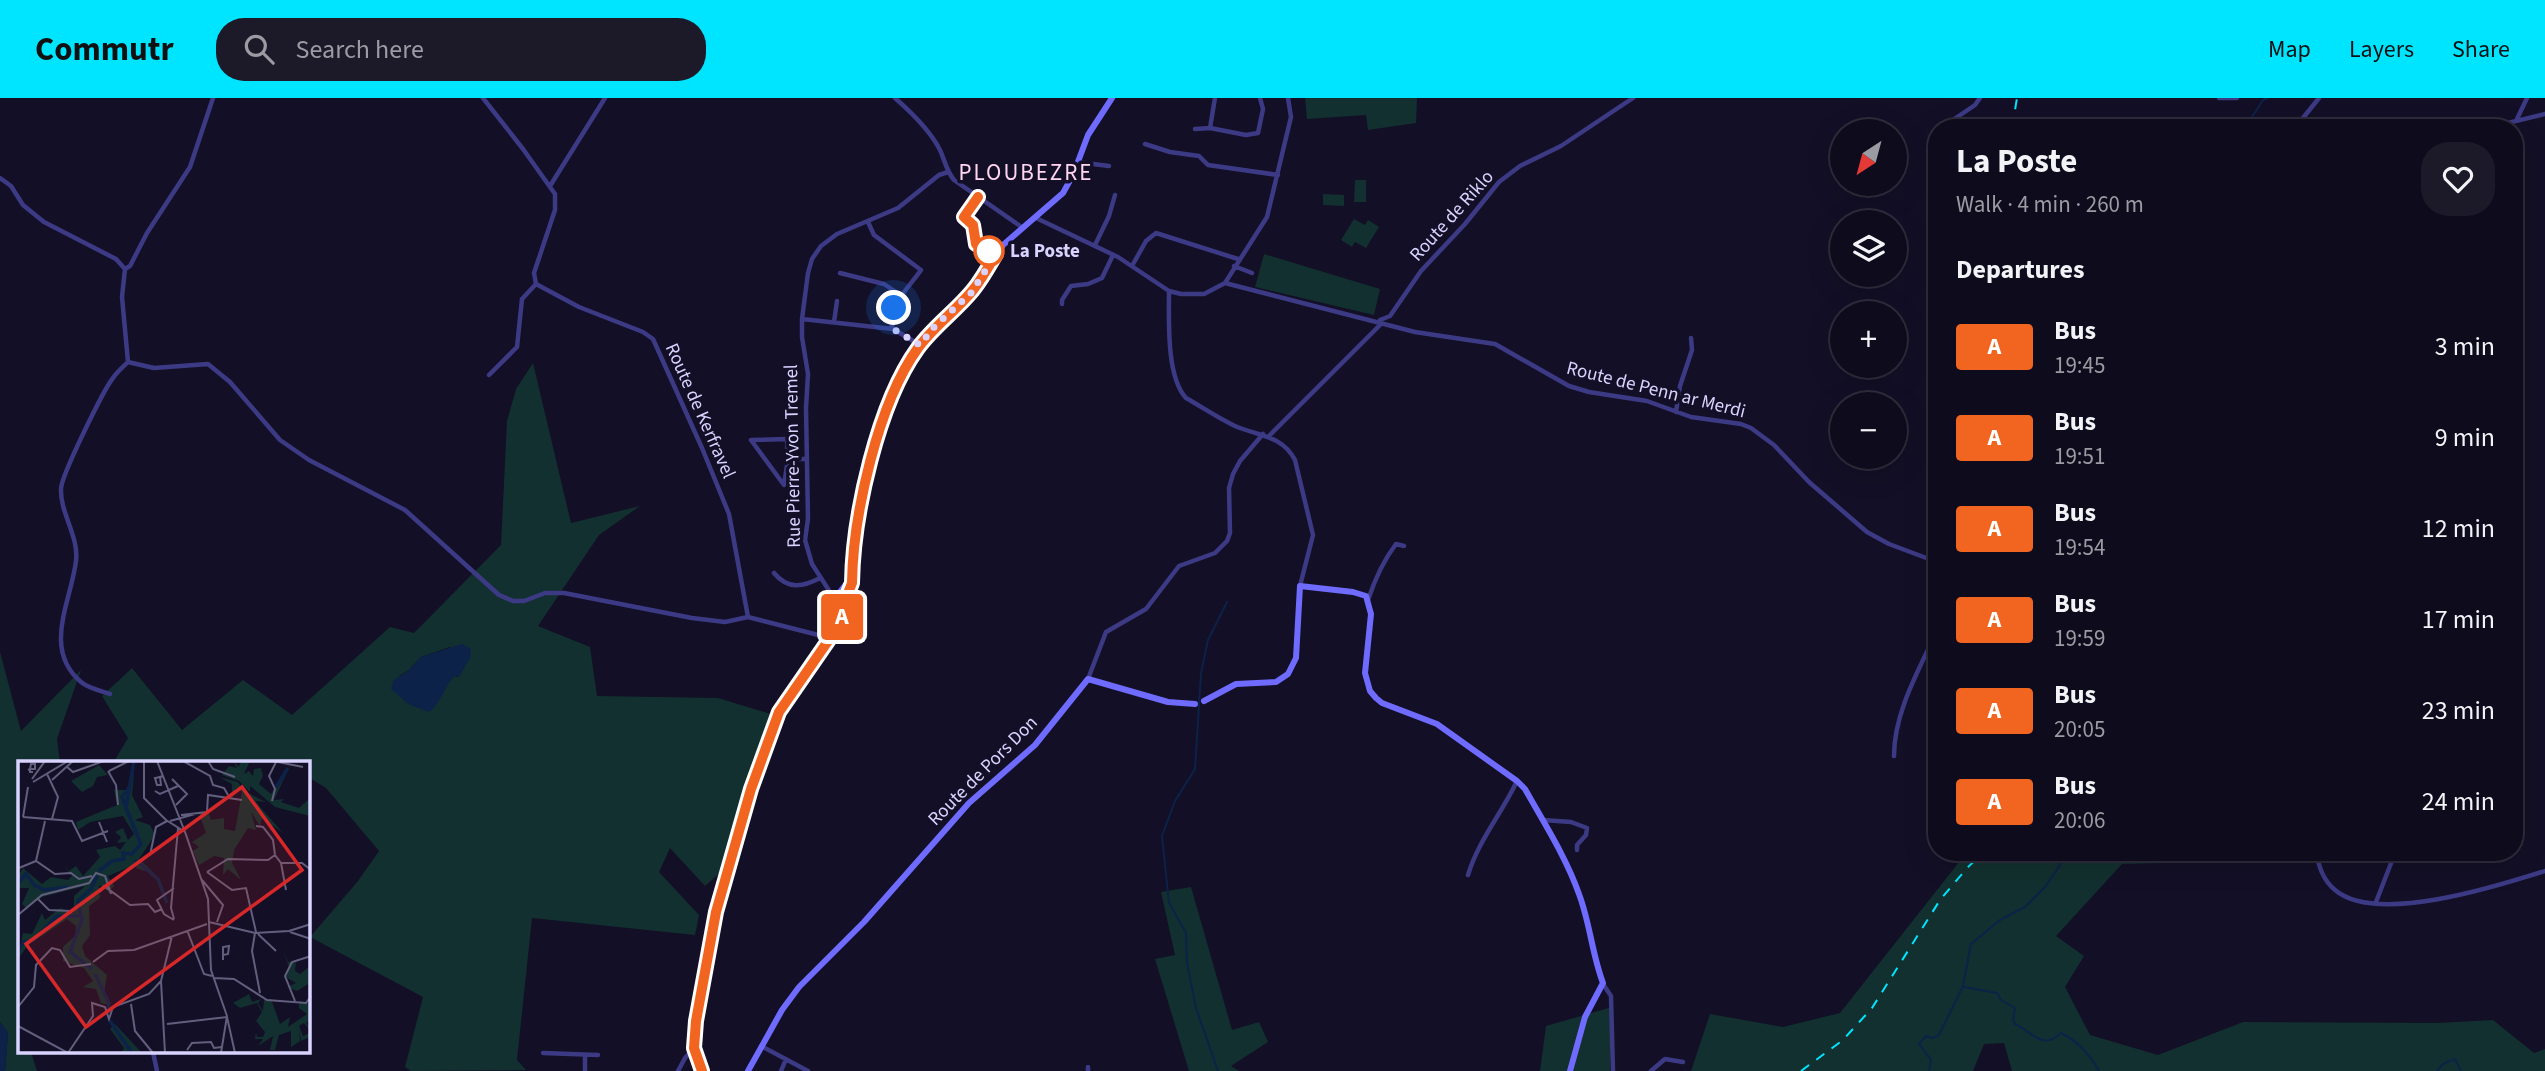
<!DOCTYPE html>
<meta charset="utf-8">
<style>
body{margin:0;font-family:"Source Sans 3",sans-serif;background:#1c1929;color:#f1f3f6;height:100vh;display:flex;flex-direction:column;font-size:26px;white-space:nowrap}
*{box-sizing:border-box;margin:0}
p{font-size:23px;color:#9b9ba3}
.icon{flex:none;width:38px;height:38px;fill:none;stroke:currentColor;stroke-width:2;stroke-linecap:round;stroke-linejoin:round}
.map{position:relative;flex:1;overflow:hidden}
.panel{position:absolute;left:1928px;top:21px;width:595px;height:742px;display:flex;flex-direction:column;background:#0e0b1c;border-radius:28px;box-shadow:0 7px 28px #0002,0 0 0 2px #2e2b3b}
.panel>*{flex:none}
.badge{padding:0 14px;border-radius:5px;font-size:24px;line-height:46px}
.needle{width:46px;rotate:216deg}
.buttons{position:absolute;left:1830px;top:21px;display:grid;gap:14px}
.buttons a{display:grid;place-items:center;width:77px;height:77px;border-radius:50%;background:#0e0b1c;box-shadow:0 7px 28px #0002,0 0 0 2px #2e2b3b;font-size:35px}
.you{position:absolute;width:35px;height:35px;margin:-18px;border:5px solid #fff;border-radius:50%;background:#1a73e8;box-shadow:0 0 0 10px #1a73e833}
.map>.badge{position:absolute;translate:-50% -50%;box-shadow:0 0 0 4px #fff}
h2{padding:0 28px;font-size:26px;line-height:63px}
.round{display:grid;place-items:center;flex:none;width:74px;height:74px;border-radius:28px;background:#1c1929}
.headline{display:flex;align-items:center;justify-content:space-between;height:119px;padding:0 28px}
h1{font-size:33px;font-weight:700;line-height:52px}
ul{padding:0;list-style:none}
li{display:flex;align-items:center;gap:21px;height:91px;padding:0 28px}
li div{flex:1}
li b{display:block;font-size:26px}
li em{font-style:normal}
li .badge{min-width:77px;font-weight:700;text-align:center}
header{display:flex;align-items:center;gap:42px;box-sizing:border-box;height:98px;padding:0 35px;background:#00e5ff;color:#111}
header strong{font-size:33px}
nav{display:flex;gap:38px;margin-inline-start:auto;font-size:24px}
.search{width:490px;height:63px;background:#1c1929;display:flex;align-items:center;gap:18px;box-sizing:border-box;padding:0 24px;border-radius:28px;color:#9b9ba3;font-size:26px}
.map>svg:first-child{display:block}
.green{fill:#12302f;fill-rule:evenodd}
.water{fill:#0c2248}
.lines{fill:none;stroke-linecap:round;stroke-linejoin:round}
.stream{stroke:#0c2248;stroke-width:2}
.street{stroke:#3d3a85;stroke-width:4.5}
.secondary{stroke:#6f6bff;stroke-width:6}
.rail{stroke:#00e5ff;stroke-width:2;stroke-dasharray:10 9;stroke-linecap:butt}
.line-casing{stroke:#fff;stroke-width:16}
.line{stroke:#f26521;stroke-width:10}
.walk{stroke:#d9d4ff;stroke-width:7;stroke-dasharray:0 12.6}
.stop-dot{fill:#fff;stroke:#f26521;stroke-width:3.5}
.labels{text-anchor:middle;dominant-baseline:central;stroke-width:7;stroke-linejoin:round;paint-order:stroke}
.street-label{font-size:19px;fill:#d9d4ff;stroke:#130f26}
.stop-label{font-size:19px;font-weight:bold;fill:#d9d4ff;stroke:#130f26;text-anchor:start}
.quarter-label{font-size:23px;letter-spacing:2px;fill:#ffd6f0;stroke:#130f26}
.inset-river{fill:none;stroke:#0c2248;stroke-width:3.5}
.inset-road{fill:none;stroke:#625e7d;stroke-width:2}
.view{fill:#d62828;fill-opacity:0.15;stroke:#d62828;stroke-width:3.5}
.inset-edge{fill:none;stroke:#d9d4ff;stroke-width:3.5}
</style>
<header>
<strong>Commutr</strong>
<div class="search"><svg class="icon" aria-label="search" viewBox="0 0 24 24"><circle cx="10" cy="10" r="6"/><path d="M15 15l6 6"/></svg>Search here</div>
<nav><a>Map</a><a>Layers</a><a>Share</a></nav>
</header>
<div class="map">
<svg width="2545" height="973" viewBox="0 0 2545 973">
<rect width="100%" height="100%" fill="#130f26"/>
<!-- green -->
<path class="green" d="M1305,0H1417L1416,25L1368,32L1366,17L1307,21Z
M1355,82H1366V104H1354Z
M1323,96L1344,97V108L1323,107Z
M1354,121L1365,127L1368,122L1379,129L1366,150L1355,144L1352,149L1341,142Z
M1264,156L1380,191L1374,217L1255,189Z
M533,265L571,425L640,408L599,437L538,528L590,549L597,598L718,600L771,616L736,761L705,788L670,750L659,774L699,817L695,837L532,820L517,962L526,972L411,973L405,969L423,899L310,839L358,783L379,753L326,690L308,679V665H113L128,640L102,598L132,570L182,632L243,582L292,617L390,529L414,535L501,447L507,323L516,291ZM450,549L459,579L454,578L450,583L399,578L409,572L421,559Z
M0,554L21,633L81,572L57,641L60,665H19V954H31L37,973H5L8,935L0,924Z
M1967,754H2265L2247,763L2122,766L2056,838L2084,858L2065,889L2090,937L2158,957L2243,924L2437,925L2493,922L2534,955L2545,951V973H2012L2004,945L1984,946L1973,973H1691L1710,916L1783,929L1840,915Z
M1191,789L1232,932L1259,924L1268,944L1231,968L1239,973H1189L1155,861L1175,857L1161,794Z
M1612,909L1610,973H1540L1546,928Z"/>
<!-- water -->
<path class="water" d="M462,546L471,551L470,560L459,579L454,578C444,590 441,605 429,614L408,606L391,591L393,583L409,572L421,559Z
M0,924L8,935L5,973H0Z"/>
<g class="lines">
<!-- stream -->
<path class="stream" d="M2245,30L2263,2L2268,0
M1964,889L1997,895L2001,902L2015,910L2013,922L2015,926C2033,934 2042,953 2061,935C2079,944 2089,956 2099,973
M1218,973L1196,910L1187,865L1186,835L1169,805L1162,738L1175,703L1195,671L1201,575L1208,542L1227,504
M1929,973L1931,962L1919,946L1926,938L1932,940L1939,937L1963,888L1971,846L2000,822L2025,809L2045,789L2069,754
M2437,973L2443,966L2455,961L2461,973"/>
<!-- street -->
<path class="street" d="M483,0L523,51L555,96V112L534,175L536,186L579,209L643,234L653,241L702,350L729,416L748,519
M895,0C911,14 930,32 940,52C945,63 946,72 954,82L1023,130
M2219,0H2237
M2517,21L2527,0
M1950,24L1975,7L1980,0
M1210,30L1246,37L1258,35L1263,11L1260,0
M2295,30L2319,0
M2487,30L2545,16
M1195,31L1210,30L1215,0
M1145,46L1170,54L1199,58L1208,67L1278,77
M1077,64L1109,68
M0,80L11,88L23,107L44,124L116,161L125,171L122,199L128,264
M550,88L605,0
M978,99L964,119L973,127L976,146L996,156
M1036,120L1118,159L1169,193L1181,196H1204L1225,185L1415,234L1495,246L1569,288L1589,294L1647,303L1691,319L1741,326L1751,330L1774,347L1809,384L1867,434L1889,446L1937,464
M868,124L874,137L921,172C911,187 884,212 893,231
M1095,147L1109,118L1115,97
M1132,168L1146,143L1156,135L1238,161
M1234,168L1252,175
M125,171L130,168L147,135L190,69L213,0
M840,175L884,186L902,198
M1225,185L1267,119L1291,19L1288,0
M1169,193C1169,222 1166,278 1186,300C1202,309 1218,320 1235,328C1258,338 1282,337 1295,362L1313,437L1300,488
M1062,206V202L1071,188L1088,186L1102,180L1113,157
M802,221L893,231L920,247
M1380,222L1390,218L1421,173L1465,126L1499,84L1520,68L1561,48L1633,0
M834,224L837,203
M128,264L154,270L208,266L230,284L280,342L309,362L405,412L499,497L513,503H524L545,495H564L692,520L725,524L748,519L830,540
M489,277L517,249L522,201L536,186
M1676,314L1680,288L1692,252L1691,240
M1269,338L1382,225
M788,361L784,387L751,342L787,341L788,361H807
M774,475C788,492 803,489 820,480
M836,499L830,494L812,466L805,442L808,421L806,310L808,276L802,239V221L808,175L812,161L821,148L837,136L898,110L939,77L948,74
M1368,502C1375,481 1383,463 1396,446L1404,448
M1088,581L1106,534L1146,511L1179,468L1215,455L1227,443L1230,435L1229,390L1233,376L1240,363L1263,336
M110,596C101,593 88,590 81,584C42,551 71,504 76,463C79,438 60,415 61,391C61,378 104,291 113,280C117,274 123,269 128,264
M1894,658C1894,614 1919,572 1937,533
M1543,722L1571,724L1587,730L1586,737L1577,747V752
M2316,754C2319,769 2323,782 2335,792C2376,827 2498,788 2545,773
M1468,777C1478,743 1502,715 1517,683
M2376,804L2395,755
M1603,886L1611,898L1613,973
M761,948L808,973
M153,954L157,973
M543,955L598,957
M585,973V957
M678,973L685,960L694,950
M781,973L786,961
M1088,973V969
M1651,973L1665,961L1683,964"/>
<!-- secondary -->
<path class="secondary" d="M841,515L836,499L850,481
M1204,603L1236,586L1276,584L1288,576L1296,560L1300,488L1353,494L1366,498L1371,516L1365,575L1370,593L1376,600L1382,605L1437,626L1517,683L1525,691C1544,725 1566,759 1579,796C1590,825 1592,856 1603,885L1585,919L1570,973
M702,973L694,950L696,923L716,814L751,691L779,614L837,530L846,506L849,502L848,495L852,485L862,402L868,378L888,309L911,262L932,231L971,195L1003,147L1063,95L1073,77L1088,37L1112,0
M748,973L782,912L799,889L864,824L969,705L1035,647L1088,581L1168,604L1195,606"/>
<!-- rail -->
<path class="rail" d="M2012,30L2017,0
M1801,973L1843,942L1872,910L1940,802L1967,770L1984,754"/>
</g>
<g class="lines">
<defs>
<path id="line" d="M702,973L694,950L696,923L716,814L751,691L779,614L837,530L846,506L849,502L848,495L852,485C853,417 878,305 918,250C934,228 956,213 973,192C982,181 989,168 996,156L976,146L973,127L964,119L978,99"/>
</defs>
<!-- line casing -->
<use href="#line" class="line-casing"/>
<!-- line -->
<use href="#line" class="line"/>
<!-- walk -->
<path class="walk" d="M894,210L891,222L893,231L920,247L934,229L971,195L996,156L989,153"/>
</g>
<!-- markers -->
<circle class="stop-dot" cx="989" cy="153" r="14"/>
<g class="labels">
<!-- street labels -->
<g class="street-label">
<text transform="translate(1452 118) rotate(-48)">Route de Riklo</text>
<text transform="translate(1656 292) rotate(14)">Route de Penn ar Merdi</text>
<text transform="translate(700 313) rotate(66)">Route de Kerfravel</text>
<text transform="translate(793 358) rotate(-91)">Rue Pierre-Yvon Tremel</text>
<text transform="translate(983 673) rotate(-45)">Route de Pors Don</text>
</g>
<!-- stop labels -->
<g class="stop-label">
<text x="1010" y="153">La Poste</text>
</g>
<!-- quarter labels -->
<g class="quarter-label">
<text x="1026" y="74">PLOUBEZRE</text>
</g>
</g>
<!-- overview -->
<g transform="translate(18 663)">
<rect width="292" height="292" fill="#130f26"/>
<path d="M215,0L221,6L223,0H232L226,13L231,10L235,15L236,8L243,7L245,15L241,23L253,33L272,5L256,39L266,38L263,41L281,47L291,38L292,55L257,46L232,25V31L221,20L204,14L211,5L219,7ZM81,4L90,14L79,16L75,25L64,31L53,20ZM116,12L114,34L125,56L117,59L132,64L137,74L121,98L137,113L118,107L119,103L90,115L96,125L91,131L81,124L82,137L71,145L72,174L64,185L67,195L89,214L86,232L91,244L83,242L78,228L65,226L75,220L66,207L45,200V186L57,175L58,165L49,158L10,184L0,198L5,172L14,173L24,152L27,159L42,147L56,152V135L67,125L24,136L8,147L4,143L11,127H0V115L5,107L24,123L33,116L50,119L54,115L46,105L51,110L58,105L65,115L82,96L78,89L97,85L102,89L108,81L99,82L103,76L97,71L105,67L110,79L116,73L105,55L72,61L60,69L58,61L99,44L96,29H108ZM201,16L220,21L226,30L248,41L237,40L265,72L244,57L242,65L233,51L238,69L230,67L216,89L214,102L223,119L210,108L205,114L206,97L196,95L181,104L175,90L181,86L174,81L188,72L181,52L190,51L193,59L206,57V68L217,70L224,31L218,27L214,37V23ZM265,189L270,201L278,200L277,210L282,213L292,205V222L279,230L269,226L278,222L268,216L271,206ZM231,233L234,241L243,238L240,242L245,250L246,239L253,238L262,263L272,256L270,266L289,253L281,247V240L292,243V261H288L292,269L286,262L281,265L285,275L292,272V276L283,280L281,269L282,280L273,286V270L261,274L257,289H252L255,275L240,285L245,278H237L238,271L239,276H245L247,271L238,260L244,251L239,242L222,247L215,242ZM97,263L124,292H103L106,287L92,268Z" fill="#12302f"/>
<path class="inset-river" d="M258,26L270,7M108,46L104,36L111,27M117,99L140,118L149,142M81,110L94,100L106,98L105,92L114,93L123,83L108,47L116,0M0,122L8,113L16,124L26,129L50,126M0,191L5,181L16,179L39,155H63M74,208L52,191L64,159L60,140L73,128L79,115M77,213L91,242L90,252M92,260L114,292"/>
<path class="inset-road" d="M126,0V37L148,59L167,71L190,138L193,209L209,255L203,292M139,0L167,71M165,0L192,15L195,24L206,27L210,34M190,0L195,8L217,16M255,0L285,6M48,5L55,11L86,0M10,9L12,8H17V3H13L12,8V11H15M90,10L98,24L100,44M91,10L111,0M29,13L40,36L34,58M142,16L143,24H139L137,17H138L145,15M14,18L27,0M154,18L169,33L158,44M34,19L55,0M15,21L50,0M137,30L142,33L160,25M254,40L257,28L251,15L258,1M163,54L189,51L190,34L224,39M5,56L54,60L64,80L90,70M5,56L10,26M152,60L177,53M81,61L89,81M238,65L245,66L255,79L257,94M132,94L138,66L149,60M257,94L263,102H284L293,109M18,100L27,60M263,102L268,129M1,107L18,100L37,113L53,112L61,118L74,115M189,111L214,129L228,127L238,171M189,111L210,98L250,99L257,94M184,119L205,144L199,161M82,131L86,125L112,144L130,143L137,151L144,148M20,138L31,149L52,150M0,154L24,134L71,122L78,112L87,115L93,133M156,158L153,147L160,67M156,159L146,153L139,139L156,127M191,161L237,172L271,170L293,163M169,169L186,213L194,215M272,171L293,178M237,172L234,190L242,232M240,173L258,190M205,194L210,193L211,185L205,186V199M75,201L90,190L116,189L189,163M196,217L216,218L249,239L288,242L293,235M277,240L267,215L274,201L293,195M113,243L117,270L135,292M0,246L16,226L18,204L34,187L42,189L52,206L73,203M149,263L209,256L217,292M0,265L50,292L75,255L74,242L87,246L91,258L95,246L131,233L143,220M169,289L174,282L193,281L196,287L204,286M147,292L143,220L154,175"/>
<path class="view" d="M224,26L284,109L68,266L8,183Z"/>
<rect width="292" height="292" class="inset-edge"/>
</g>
</svg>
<div class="buttons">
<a><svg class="needle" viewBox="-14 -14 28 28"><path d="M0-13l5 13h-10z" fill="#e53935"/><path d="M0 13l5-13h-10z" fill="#9b9ba3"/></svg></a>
<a><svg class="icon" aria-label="layers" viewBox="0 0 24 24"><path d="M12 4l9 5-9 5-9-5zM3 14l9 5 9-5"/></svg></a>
<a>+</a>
<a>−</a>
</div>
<div class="you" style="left:894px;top:210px"></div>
<b class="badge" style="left:842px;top:519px;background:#f26521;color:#fff">A</b>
<section class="panel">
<div class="headline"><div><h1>La Poste</h1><p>Walk · 4 min · 260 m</p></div><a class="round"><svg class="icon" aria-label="heart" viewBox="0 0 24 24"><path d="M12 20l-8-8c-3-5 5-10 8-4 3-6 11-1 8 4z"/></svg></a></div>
<h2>Departures</h2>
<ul>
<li><span class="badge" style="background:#f26521;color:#fff">A</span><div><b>Bus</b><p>19:45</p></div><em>3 min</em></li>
<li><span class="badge" style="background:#f26521;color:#fff">A</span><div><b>Bus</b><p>19:51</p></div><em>9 min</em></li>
<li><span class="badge" style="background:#f26521;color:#fff">A</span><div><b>Bus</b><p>19:54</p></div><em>12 min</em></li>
<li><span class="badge" style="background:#f26521;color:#fff">A</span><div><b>Bus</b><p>19:59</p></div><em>17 min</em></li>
<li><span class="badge" style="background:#f26521;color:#fff">A</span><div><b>Bus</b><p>20:05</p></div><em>23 min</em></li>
<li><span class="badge" style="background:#f26521;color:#fff">A</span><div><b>Bus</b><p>20:06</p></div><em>24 min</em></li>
</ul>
</section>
</div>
